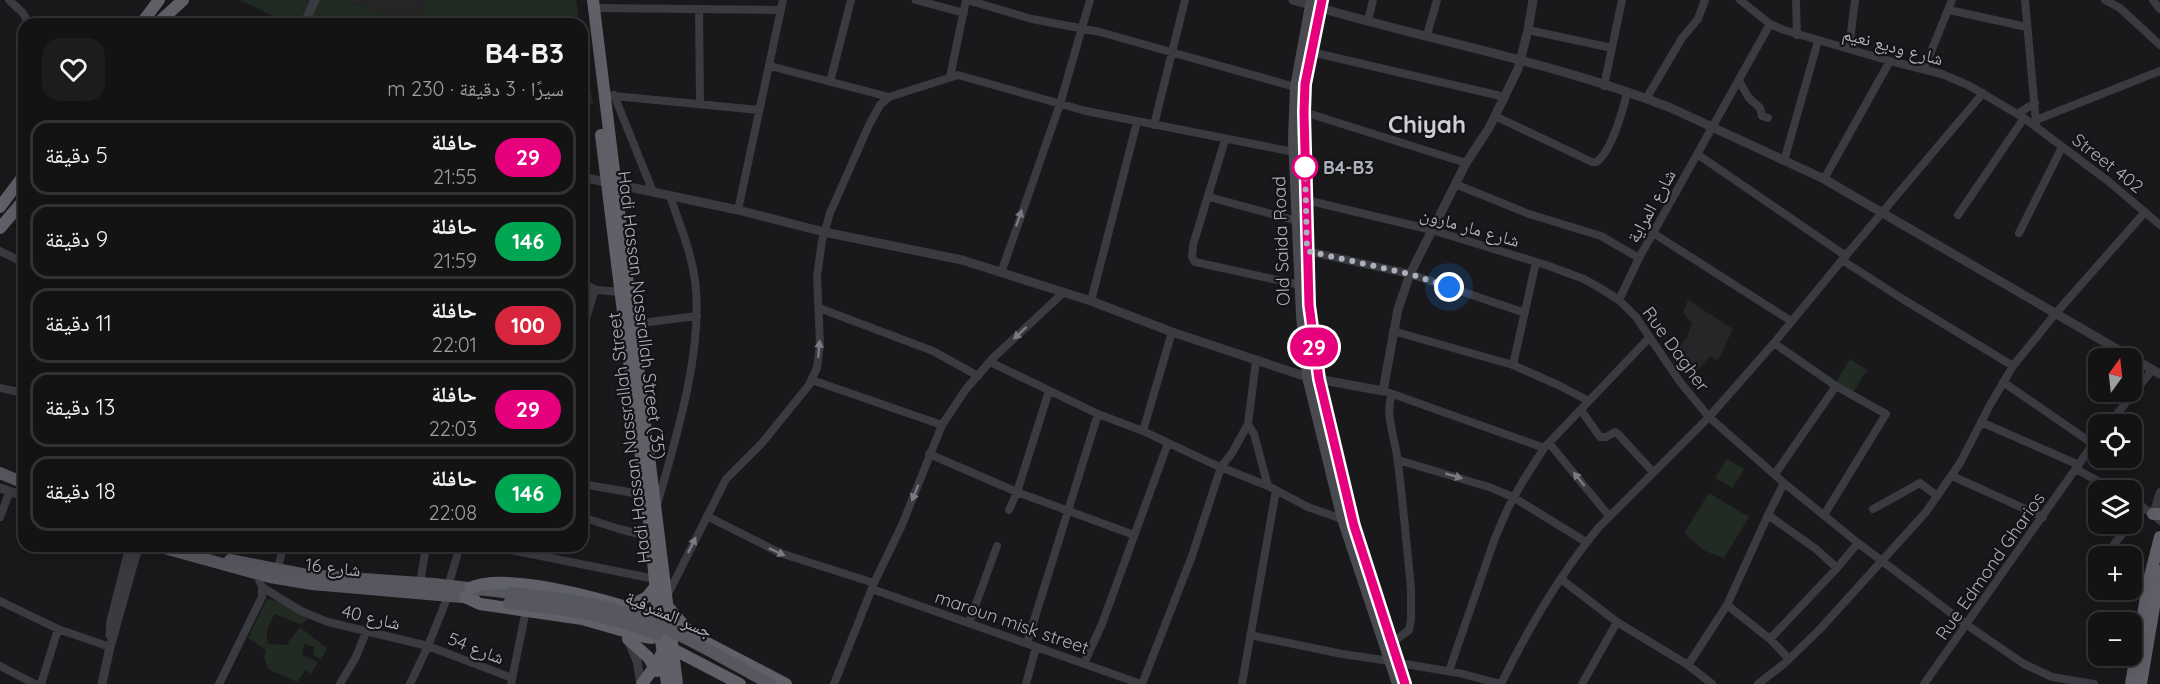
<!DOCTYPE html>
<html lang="ar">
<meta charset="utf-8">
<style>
body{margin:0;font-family:Quicksand,"Noto Naskh Arabic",sans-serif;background:#1c1c1d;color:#f1f3f6;direction:rtl;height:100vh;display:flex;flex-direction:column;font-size:22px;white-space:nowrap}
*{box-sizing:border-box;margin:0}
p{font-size:20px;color:#9d9ea0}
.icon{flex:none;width:33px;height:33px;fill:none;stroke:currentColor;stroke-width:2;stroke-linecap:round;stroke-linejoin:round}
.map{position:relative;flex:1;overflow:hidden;direction:ltr}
.details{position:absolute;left:18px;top:18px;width:570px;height:534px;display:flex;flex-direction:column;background:#131314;border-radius:18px;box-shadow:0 6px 24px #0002,0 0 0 2px #323234;direction:rtl}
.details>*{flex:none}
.badge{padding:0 12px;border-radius:20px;font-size:21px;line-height:39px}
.needle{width:39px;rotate:15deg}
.controls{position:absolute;left:2088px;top:348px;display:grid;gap:12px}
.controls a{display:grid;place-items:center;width:54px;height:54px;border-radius:12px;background:#131314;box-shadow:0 6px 24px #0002,0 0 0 2px #323234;font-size:30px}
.you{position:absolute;width:30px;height:30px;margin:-15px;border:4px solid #fff;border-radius:50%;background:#1a73e8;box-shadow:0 0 0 9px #1a73e833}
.map>.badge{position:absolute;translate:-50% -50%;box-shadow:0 0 0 3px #fff}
.round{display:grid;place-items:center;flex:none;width:63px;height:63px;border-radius:18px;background:#1c1c1d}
.head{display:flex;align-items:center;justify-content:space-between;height:102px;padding:0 24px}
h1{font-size:28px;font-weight:800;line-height:45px}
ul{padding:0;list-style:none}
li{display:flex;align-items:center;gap:18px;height:75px;margin:0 12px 9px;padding:0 12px;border:3px solid #323234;border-radius:18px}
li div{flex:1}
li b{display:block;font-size:22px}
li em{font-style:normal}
li .badge{min-width:66px;font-weight:700;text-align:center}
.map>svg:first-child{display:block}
.built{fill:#262528}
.green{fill:#212a23}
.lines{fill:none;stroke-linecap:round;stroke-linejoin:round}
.minor{stroke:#3a3b40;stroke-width:8}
.tertiary{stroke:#3a3b40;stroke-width:9}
.secondary{stroke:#484a50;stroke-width:10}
.primary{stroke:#57585f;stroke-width:12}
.trunk{stroke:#5f6068;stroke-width:12}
.primary-bridge{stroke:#57585f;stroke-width:12}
.oneway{fill:#797b84}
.line-casing{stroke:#fff;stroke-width:14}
.line{stroke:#e6007e;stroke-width:9}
.walk{stroke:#acb0bb;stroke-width:6;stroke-dasharray:0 10.8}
.stop-dot{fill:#fff;stroke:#e6007e;stroke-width:3}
.labels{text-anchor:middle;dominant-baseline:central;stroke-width:4.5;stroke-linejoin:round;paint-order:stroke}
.street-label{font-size:18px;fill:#acb0bb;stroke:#141417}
.stop-label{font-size:18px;font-weight:bold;fill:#acb0bb;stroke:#141417;text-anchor:start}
.district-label{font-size:24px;font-weight:bold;fill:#cdcfd7;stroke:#141417}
</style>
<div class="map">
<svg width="2160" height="684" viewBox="0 0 2160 684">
<rect width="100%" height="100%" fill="#19191b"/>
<!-- built -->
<path class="built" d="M341,0H425L417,22Z
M1688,300L1733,329L1718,360L1710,356L1690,379L1670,357L1687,337L1692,323L1683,313Z"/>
<!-- green -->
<path class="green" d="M240,0H341L417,22L425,0H576L580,24H289Z
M582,38L593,104L582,105Z
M1850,359L1867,370L1853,392L1836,382Z
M1727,459L1744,469L1732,488L1715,478Z
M1709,493L1749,517L1724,558L1705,551L1684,533Z
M267,599L277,601L308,618L302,625L275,614C269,623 265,633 268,644L286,645L300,627L327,648L321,660L313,655L315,647L304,644L302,655L318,662L311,674L306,670L297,682L268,669L264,657L266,650L248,638Z"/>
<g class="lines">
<!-- minor -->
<path class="minor" d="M9,0L23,13L29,24
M916,0L964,13
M967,0L1032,19L1100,32L1295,87
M1740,0L1770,24L1784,30L1890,61L1942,74L1970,86L2024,118L2108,181L2160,225
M1796,0L1797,35
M2025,0L2036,123
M2105,0L2120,8L2160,45
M2153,0L2160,9
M594,8L781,10
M699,10L700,103
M1949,10L2027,27
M1368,21L1373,0
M1528,30L1612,48
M1427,35L1437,0
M1849,49L1855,0
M1311,52L1505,97
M770,66L889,97
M1924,69L1952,0
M950,77L966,0
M1739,81L1749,98L1760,108L1762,116L1768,118
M830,82L851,0
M1604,86L1622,0
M604,95L759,110
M614,95L653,192
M1646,99L1682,38L1698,19L1705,0
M1304,112L1466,163
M2017,114L2035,103
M1495,116L1592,162H1596C1611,153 1623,110 1627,93
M2036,120L2160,71
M1154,125L1185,0
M1225,140L1193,245L1192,257L1195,262L1300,285
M1697,154L1846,256
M1784,161L1818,41
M1824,179L1890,61
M1455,184L1529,214L1601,236L1639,258
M1209,197L1297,221
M1306,200L1432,230L1546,265L1584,279L1600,288L1619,300L1636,317L1680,382L1709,417L1784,483L1858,543L1967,625L2024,664L2052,677L2094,684
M738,210L783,0
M1958,215L2024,118
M1653,233L1791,321
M2019,233L2062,147
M0,251L24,263
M1307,251L1410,274L1525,313
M1842,260L1901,298L2013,366
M1001,273L1060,104L1090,0
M582,283L597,290L620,292
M1619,300L1639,258L1770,24
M1091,301L1137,122
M819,308L933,351L978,376
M634,324L697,316
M1393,331L1513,365L1558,385L1589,401
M582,332L595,289
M1774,343L1836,386L1886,414L1824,515
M990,362L1098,414L1143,431L1213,464L1268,486L1308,507L1342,519
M1513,365L1536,262
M812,380L942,425
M2003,382L2093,444
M0,388L24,393
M1387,392L1544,448
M1392,394C1384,414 1396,441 1398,463C1403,505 1407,547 1411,589V620L1409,630L1392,643
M1581,410L1600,437H1606L1615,432L1618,434L1653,472
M1981,422L2079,465
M1248,424L1254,434L1268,486
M2109,424L2152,370
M1143,431L1172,332
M1549,443L1609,516
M929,454L1017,492L1134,535
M1398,460L1489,487L1513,497L1586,542
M2076,469L2114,490
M1775,474L1836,386
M1952,476L2043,517
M582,484L646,495
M2132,501L2153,514L2160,521
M657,505C676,438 704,349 695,280C691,251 679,223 670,196
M1873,509L1920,483L1937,496
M1009,510L1017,492L1049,391
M2153,514L2160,492
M1768,515L1816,549L1837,568L1770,639
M707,516L780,553L874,583
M0,517L10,491
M582,517L619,529L651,537
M2132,521L2143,507
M491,546L655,579
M2105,556L2130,524
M1837,568L1858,543
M277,570L284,546
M1561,579L1617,622L1688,665L1712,684
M420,584L426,546
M448,586L460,546
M262,587L301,611L328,622L428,646L512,678
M872,589L1141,684
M667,596L726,479L762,443L809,385L817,368L820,345L817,276L822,241L830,213L869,125L880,105L889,97L958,75L1086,111L1294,152
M0,601L58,629L110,647
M1727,605L1770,639L1789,659
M969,623L997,546
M1250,635L1342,654L1390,661
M1027,643L1098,414
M1084,663L1102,624L1168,443
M1399,663L1459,673L1501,684C1528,629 1560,574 1599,527L1709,417L1774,343L1842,260L1983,93
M1688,665L1727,605L1768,515L1784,483
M0,666L35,684
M1449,671L1495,538L1508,508L1523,481L1544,448L1649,338
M41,684L58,629
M219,684L262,597V587L257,575
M340,684L356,657L366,632
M410,684L428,646L448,596
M511,684L526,610
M834,684L874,583L902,525L942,425L966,389L993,358L1063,293
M1026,684L1036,647
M1142,684L1192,556L1221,467L1232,453L1248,424L1256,361
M1242,684L1276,490
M1582,684L1617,622
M1758,684L1785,663L1821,628L1926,512L1960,463L1990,405L2013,366L2056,313L2145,212
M1924,684L2098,437"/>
<!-- tertiary -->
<path class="tertiary" d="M1293,0C1419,39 1549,60 1671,108L1824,179L2160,374
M304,24L315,0
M582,177L738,210L824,232L962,260L1091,301L1172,332L1307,377L1383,391L1398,309L1410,274L1466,163L1489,128L1518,69L1528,30L1533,0
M0,488L24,496
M110,635L111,621L130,546
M629,642L637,661L641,684
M102,684L110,647L136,554L142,546"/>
<!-- secondary -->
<path class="secondary" d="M1311,0L1295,87L1293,138L1301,316L1307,377L1342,519L1397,684
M1322,0L1304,93V151L1310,320L1319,379L1354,526L1405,684"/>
<!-- primary -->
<path class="primary" d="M0,473L24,483
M157,546L270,577L312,584L474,598
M230,560L307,575L434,584L512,593"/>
<!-- trunk -->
<path class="trunk" d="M593,0L677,684
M158,23L183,0
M141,24L159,0
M601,135L651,537L658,618L667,684
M0,207L24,175
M0,228L24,200
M2153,514H2160
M470,588C508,570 624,604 664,620
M465,597L480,604L582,619L645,637L652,638L664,632
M628,607L647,597L655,587
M668,607L692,635L786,684
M628,639L648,657L657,671
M669,647L740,684
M642,684L658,662L662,652
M2131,684L2149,580L2160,537
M2141,684L2160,571"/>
<!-- primary-bridge -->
<path class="primary-bridge" d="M512,593C551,598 591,601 629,614C679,631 724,659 770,684
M509,603C560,608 609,615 657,634"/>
</g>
<!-- one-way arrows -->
<defs><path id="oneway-solid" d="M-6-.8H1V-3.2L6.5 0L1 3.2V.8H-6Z" transform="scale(1.5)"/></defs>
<g class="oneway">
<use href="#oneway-solid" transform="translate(1019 218) rotate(-71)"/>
<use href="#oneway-solid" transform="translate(1020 333) rotate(137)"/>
<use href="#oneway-solid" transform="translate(819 349) rotate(-85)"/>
<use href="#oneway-solid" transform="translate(1454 476) rotate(16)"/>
<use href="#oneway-solid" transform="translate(1579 479) rotate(-129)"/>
<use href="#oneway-solid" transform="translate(915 493) rotate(112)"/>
<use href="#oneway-solid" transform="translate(692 545) rotate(-64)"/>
<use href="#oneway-solid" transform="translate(777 552) rotate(25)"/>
</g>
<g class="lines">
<defs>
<path id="line" d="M1322,0L1305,84L1304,112L1309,305L1319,379L1354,526L1405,684"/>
</defs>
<!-- line casing -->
<use href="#line" class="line-casing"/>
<!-- line -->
<use href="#line" class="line"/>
<!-- walk -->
<path class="walk" d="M1305,167V162L1307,251L1410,274L1449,287"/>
</g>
<!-- markers -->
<circle class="stop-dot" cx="1305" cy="167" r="12"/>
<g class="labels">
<!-- street labels -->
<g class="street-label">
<text transform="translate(1893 46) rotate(15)">شارع وديع نعيم</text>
<text transform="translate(2108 163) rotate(38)">Street 402</text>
<text transform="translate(1651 206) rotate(-61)">شارع المراية</text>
<text transform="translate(1470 227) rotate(16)">شارع مار مارون</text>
<text transform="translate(1281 241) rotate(-92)">Old Saida Road</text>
<text transform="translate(642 315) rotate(83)">Hadi Hassan Nassrallah Street (35)</text>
<text transform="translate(1676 349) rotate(54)">Rue Dagher</text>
<text transform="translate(629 438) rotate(-97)">Hadi Hassan Nassrallah Street</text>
<text transform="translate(1990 566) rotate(-55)">Rue Edmond Gharios</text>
<text transform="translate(333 567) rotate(6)">شارع 16</text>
<text transform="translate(669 614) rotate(23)">جسر المشرفية</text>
<text transform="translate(371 617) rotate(13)">شارع 40</text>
<text transform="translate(1012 622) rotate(19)">maroun misk street</text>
<text transform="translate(476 648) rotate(21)">شارع 54</text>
</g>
<!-- stop labels -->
<g class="stop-label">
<text x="1323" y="167">B4-B3</text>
</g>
<!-- district labels -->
<g class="district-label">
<text x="1427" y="124">Chiyah</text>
</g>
</g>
</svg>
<div class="controls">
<a><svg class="needle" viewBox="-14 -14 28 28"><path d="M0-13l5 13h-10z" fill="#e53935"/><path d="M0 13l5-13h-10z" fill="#9d9ea0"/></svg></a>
<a><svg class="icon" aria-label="locate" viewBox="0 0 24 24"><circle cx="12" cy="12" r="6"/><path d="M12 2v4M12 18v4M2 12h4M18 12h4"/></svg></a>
<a><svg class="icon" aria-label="layers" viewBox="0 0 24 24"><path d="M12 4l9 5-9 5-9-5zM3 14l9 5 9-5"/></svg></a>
<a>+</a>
<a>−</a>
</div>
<div class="you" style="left:1449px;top:287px"></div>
<b class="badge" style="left:1314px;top:347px;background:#e6007e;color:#fff">29</b>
<section class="details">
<div class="head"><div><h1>B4-B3</h1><p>سيرًا · 3 دقيقة · 230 m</p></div><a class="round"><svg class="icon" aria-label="heart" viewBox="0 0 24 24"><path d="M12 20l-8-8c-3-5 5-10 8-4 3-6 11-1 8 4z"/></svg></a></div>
<ul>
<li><span class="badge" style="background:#e6007e;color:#fff">29</span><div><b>حافلة</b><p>21:55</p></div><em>5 دقيقة</em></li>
<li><span class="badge" style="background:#00a651;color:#fff">146</span><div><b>حافلة</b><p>21:59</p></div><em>9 دقيقة</em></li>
<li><span class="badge" style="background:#d7263d;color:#fff">100</span><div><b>حافلة</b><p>22:01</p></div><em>11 دقيقة</em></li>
<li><span class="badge" style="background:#e6007e;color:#fff">29</span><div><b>حافلة</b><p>22:03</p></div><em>13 دقيقة</em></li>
<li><span class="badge" style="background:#00a651;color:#fff">146</span><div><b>حافلة</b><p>22:08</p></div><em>18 دقيقة</em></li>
</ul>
</section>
</div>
